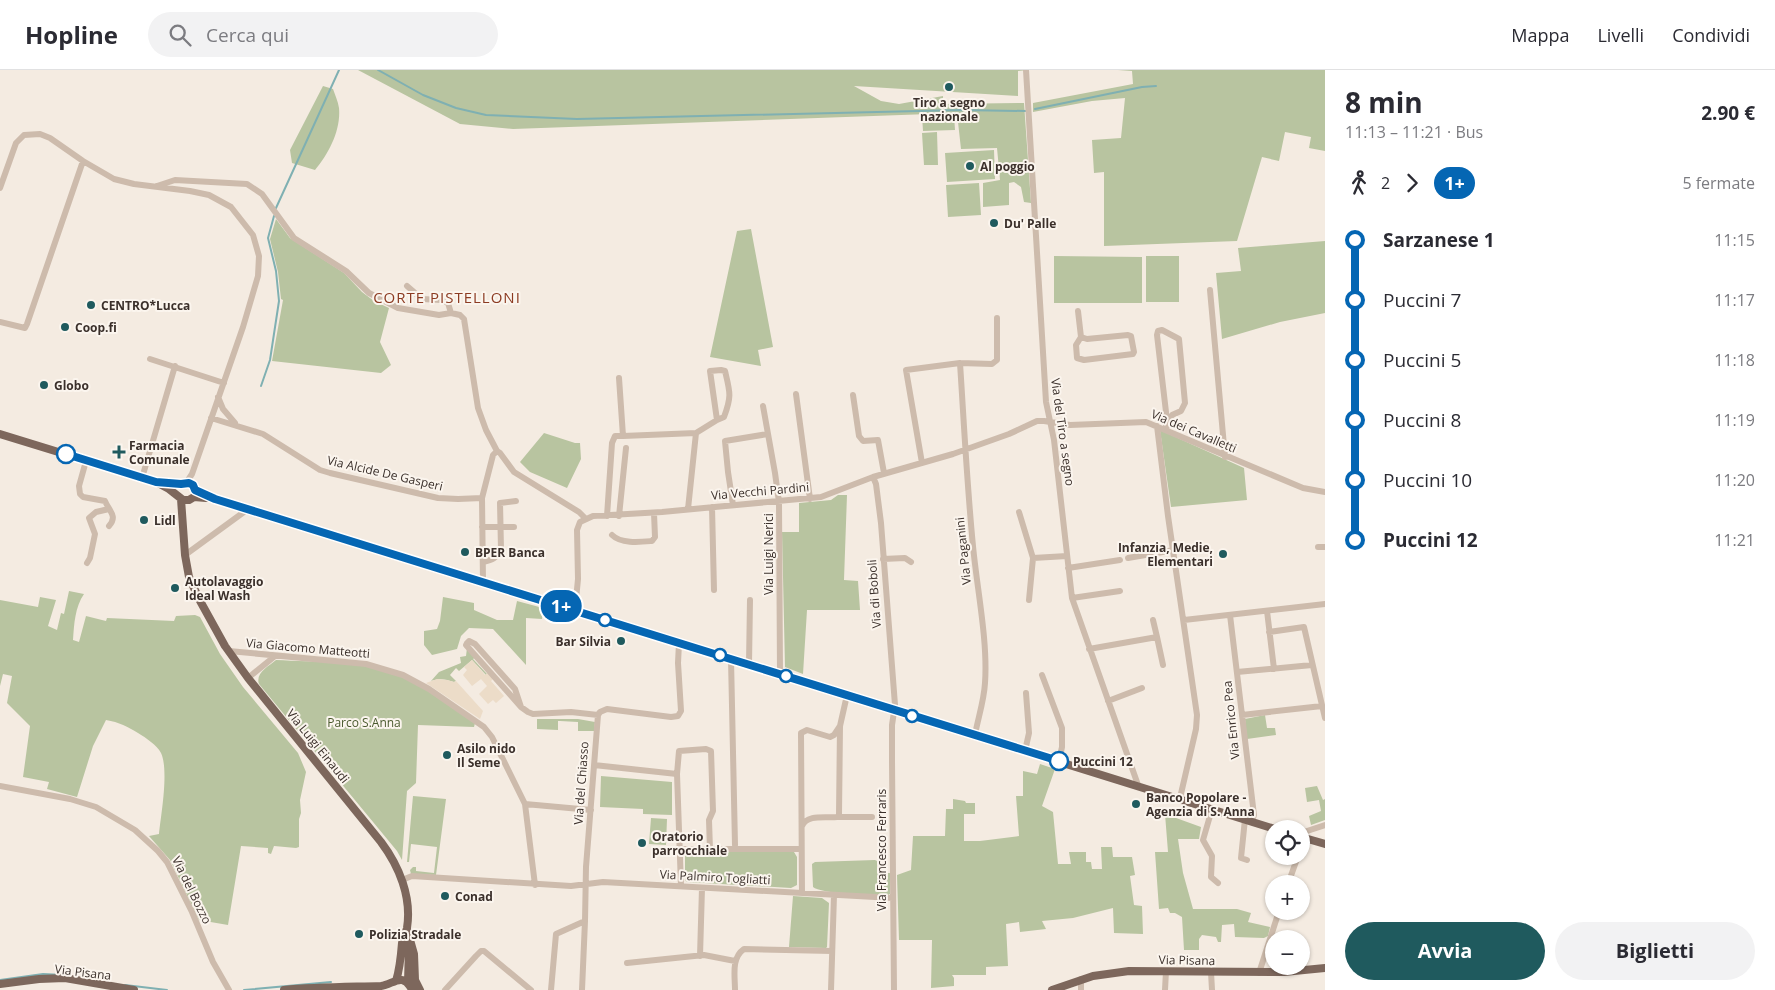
<!DOCTYPE html>
<html lang="it">
<meta charset="utf-8">
<style>
body{margin:0;font-family:"Open Sans",sans-serif;background:#f2f2f3;color:#2b2b33;height:100vh;display:flex;flex-direction:column;font-size:19px;white-space:nowrap}
*{box-sizing:border-box;margin:0}
p{font-size:16px;color:#7c7c81}
.icon{flex:none;width:28px;height:28px;fill:none;stroke:currentColor;stroke-width:2;stroke-linecap:round;stroke-linejoin:round}
.map{position:relative;flex:1;overflow:hidden}
.details{display:flex;flex-direction:column;background:#fff;width:450px}
.details>*{flex:none}
.badge{padding:0 10px;border-radius:16px;font-size:18px;line-height:32px}
.tools{position:absolute;left:1265px;top:750px;display:grid;gap:10px}
.tools a{display:grid;place-items:center;width:45px;height:45px;border-radius:50%;background:#fff;box-shadow:0 1px 4px #0004;font-size:25px}
.map>.badge{position:absolute;translate:-50% -50%;box-shadow:0 0 0 2px #fff}
.legs{display:flex;align-items:center;gap:8px;height:55px;padding:0 20px;font-size:16px}
.legs p{margin-inline-start:auto}
.head{display:flex;align-items:center;justify-content:space-between;height:85px;padding:0 20px}
h1{font-size:28px;font-weight:700;line-height:38px}
.action{display:flex;gap:10px;margin-top:auto;padding:10px 20px}
.action a{flex:1;height:58px;border-radius:30px;background:#1f5a5e;color:#fff;font-size:20px;font-weight:700;line-height:58px;text-align:center}
.action a+a{background:#f2f2f3;color:#2b2b33}
ul{padding:0 20px;list-style:none}
li{display:flex;align-items:center;gap:18px;height:60px;font-size:19px}
li i{display:grid;place-items:center;width:8px;height:100%;margin:0 6px;background:currentColor}
li i::after{content:'';width:12px;height:12px;margin:-6px;border:4px solid;border-radius:50%;background:#fff}
li p{margin-inline-start:auto}
li:first-child i{background:linear-gradient(#0000 50%,currentColor 0)}
li:last-child i{background:linear-gradient(currentColor 50%,#0000 0)}
header{display:flex;align-items:center;gap:30px;box-sizing:border-box;height:70px;padding:0 25px;background:#fff;border-bottom:1px solid #e1e1e2}
header strong{font-size:24px}
nav{display:flex;gap:28px;margin-inline-start:auto;font-size:18px}
.search{width:350px;height:45px;background:#f2f2f3;display:flex;align-items:center;gap:12px;box-sizing:border-box;padding:0 18px;border-radius:28px;color:#7c7c81;font-size:19px}
main{display:flex;flex:1;min-height:0}
.map>svg:first-child{display:block}
.green{fill:#b8c4a0}
.plaza{fill:#ecdcc8}
.lines{fill:none;stroke-linecap:round;stroke-linejoin:round}
.stream{stroke:#7fb0b2;stroke-width:2}
.minor{stroke:#cdbbac;stroke-width:6}
.major{stroke:#7d675c;stroke-width:8}
.line-1-casing{stroke:#fff;stroke-width:11}
.line-1{stroke:#0566b3;stroke-width:8}
.poi-dot{fill:#1f5a5e;stroke:#fbf5ee;stroke-width:2}
.stop-1-dot{fill:#fff;stroke:#0566b3;stroke-width:2.5}
.labels{text-anchor:middle;dominant-baseline:central;stroke-width:4;stroke-linejoin:round;paint-order:stroke}
.poi-label{font-size:12px;font-weight:bold;fill:#3b302b;stroke:#fbf5ee;text-anchor:start}
.street-label{font-size:12px;fill:#3b302b;stroke:#fbf5ee}
.park-label{font-size:12px;fill:#4a5a2e;stroke:#fbf5ee}
.stop-label{font-size:12px;font-weight:bold;fill:#3b302b;stroke:#fbf5ee;text-anchor:start}
.quarter-label{font-size:15px;letter-spacing:1px;fill:#8c3b22;stroke:#fbf5ee}
</style>
<header>
<strong>Hopline</strong>
<div class="search"><svg class="icon" aria-label="search" viewBox="0 0 24 24"><circle cx="10" cy="10" r="6"/><path d="M15 15l6 6"/></svg>Cerca qui</div>
<nav><a>Mappa</a><a>Livelli</a><a>Condividi</a></nav>
</header>
<main>
<div class="map">
<svg width="1325" height="920" viewBox="0 0 1325 920">
<rect width="100%" height="100%" fill="#f4ebe1"/>
<!-- green -->
<path class="green" d="M358,0H1028L1018,1V26L854,16L881,31L899,34L943,26V34L1024,33L1031,133L1024,132L1021,117L1014,112L1009,113V135L983,137V113L1000,110L997,78L961,79L957,43L513,59L460,54Z
M1118,0H1325V81L1309,78L1311,67L1285,62L1279,91L1262,87L1237,171L1104,176V102L1094,103L1092,70L1121,68L1125,28L1092,31L1033,42V33L1133,14L1132,1Z
M323,16L333,19C335,25 338,31 339,38C341,60 329,83 315,100L292,93L290,80Z
M954,45L955,60L923,61L922,46Z
M937,62L938,95H924L922,63Z
M994,80L995,109L947,112L945,83Z
M979,113L981,145L948,147L946,115Z
M276,149L290,168L344,203L362,222L374,231L389,238L380,272L391,295L381,303L272,291L283,230L281,229L278,202L270,169Z
M751,159L773,277L758,280L761,296L710,287L737,161Z
M1325,171V243L1280,252L1222,269L1216,203L1241,201L1238,178Z
M1054,186L1142,187V233H1054Z
M1146,186H1179V232H1146Z
M1160,360L1244,398L1247,430L1171,437Z
M544,363L575,373H580L581,389L567,418L530,402L520,392Z
M838,425H847L844,510L858,511L860,540H807L803,604L785,597L782,462H799V433L831,430Z
M69,521L84,524C75,537 74,554 73,570L79,572L86,546L106,551L107,548L174,551L176,546L195,545L200,547L220,584L243,617L298,683L306,702L300,730L301,743L299,749V777L296,778L274,776L271,784L268,783V778L241,776L228,855L199,850L170,790L149,766L159,764C161,745 169,700 161,683C157,675 146,668 138,663C128,657 119,652 106,650L93,676L77,727L47,719L49,712L23,707L30,656L7,633L12,606L3,604L0,616V530L38,537L40,527L56,530L48,556L57,560L61,543L64,544Z
M443,527L474,533V540L497,550H513L517,531L543,538L542,549L526,548V595L493,559L469,558L461,566L457,579L432,585L424,575V561L437,559L440,551Z
M467,578L476,587L473,589L487,604L486,605L472,590L459,601L456,598L450,605L456,611L454,612C446,609 439,608 431,611L439,602L461,593L460,587L466,586Z
M276,590C315,592 359,591 396,604C421,613 452,638 475,653L474,657L418,655L416,713L407,721L402,790L397,781L259,614C255,603 269,596 276,590Z
M1265,645L1267,658H1275L1276,665L1247,669L1245,649Z
M537,649H578L595,652L594,661H578V652L560,651H558V660L537,659Z
M1040,694L1055,699L1042,736L1053,742L1058,794H1071L1069,782H1086V792H1091L1092,799H1102L1101,777H1112L1113,787H1132L1135,805L1130,806L1134,835L1142,836L1143,864L1114,863L1113,838L1073,848L1042,851L1046,859L1020,862L1019,852L1006,854L1008,896L986,897V905H952L954,908V916L931,918L932,870H899L897,805L911,800L913,766H945L946,739H953V729L965,731L966,733H975V744H964V771H980L1019,766L1016,726H1023V701L1037,704Z
M601,706L672,712V745L643,744V739L600,737Z
M1317,716L1323,730L1325,729V750L1311,755L1309,746L1321,741L1319,730L1307,732L1305,718Z
M413,726L446,729L436,805L411,804L410,800L413,797H416V801L434,803L437,777L411,774L409,792H407Z
M1165,744L1201,757L1199,769H1178L1183,803L1193,839H1237L1251,843L1248,852L1270,857L1268,866L1264,868L1235,867L1234,854L1222,855L1221,872H1218L1216,867L1202,865L1199,869V880H1184L1182,847L1175,843H1170L1168,838L1159,839L1155,782H1168Z
M651,748L667,749L666,775L649,774Z
M690,782H794L797,787V815L791,818L687,812L685,810V786L686,783Z
M875,790L877,791V803H890V824L888,825C875,825 820,824 813,817L812,794L815,792Z
M793,826L822,828L829,833L827,877L826,878L789,877Z"/>
<!-- plaza -->
<path class="plaza" d="M472,590L485,605L490,601L495,607L491,611L504,626L496,633L493,630L488,634L479,624L487,616L481,609L472,616L463,605L467,600L464,597Z
M437,609L447,610L454,612L456,611L483,641L480,649L426,613Z"/>
<g class="lines">
<!-- stream -->
<path class="stream" d="M378,0L423,25L456,38L486,45L577,49L961,40L1026,41
M1035,39L1142,17L1156,16
M276,138L339,0
M261,316L270,290L279,231L276,201L268,168L274,146
M0,910L43,904L64,905
M125,915L167,920
M244,920L331,912"/>
<!-- minor -->
<path class="minor" d="M1026,0L1046,332L1054,370L1072,528L1138,715
M157,116L175,110L247,114L262,124L294,168L346,201L369,223L398,238L439,245L451,243L460,245L464,249L478,338L486,360L497,381L500,383L514,402L579,442L585,448
M0,118L16,73L24,65L40,64L50,68L83,91L114,109L134,114L190,121L209,125L231,137L253,165L259,186L258,206L243,257L192,404L186,413
M407,216L422,229L441,230L448,233L451,243
M1210,220L1225,387
M1078,241L1081,267L1076,275L1077,288L1084,290L1133,284L1134,282L1131,266L1128,265L1087,269L1081,267
M0,252L25,258L27,254L83,91
M1162,260L1179,269L1185,333L1181,341L1172,345L1166,359V342L1157,265L1158,261Z
M150,289L224,313
M960,293C964,354 967,415 973,476C977,519 988,571 985,613C984,631 978,648 975,665
M619,308L623,366L696,363
M796,324L810,429
M853,325L859,366L863,371L878,370L884,403
M218,327L223,339L235,353
M763,336L775,403L779,432L780,604
M211,348L263,364L320,400L330,403L438,428L458,429L482,428
M1157,356L1168,446L1197,645L1196,659L1180,728
M86,391L79,416L80,424L83,427L105,431C109,441 118,446 109,456
M922,393L906,300L960,293L992,294L997,290V248
M873,407L876,414L881,453L895,635L892,655V691L894,920
M142,408L175,296
M733,435L728,402L725,371L768,364
M712,437L714,520
M688,439L696,363L717,350L710,301L721,300L725,301C730,322 732,326 724,347L717,350
M1019,442L1033,488L1029,530
M607,446L612,373L615,366H623
M619,446L626,378
M482,457H514
M612,465C621,474 640,472 652,471L655,467L654,443
M1318,477H1325
M185,485L248,439
M1033,488L1067,486
M1128,488L1174,480
M883,489L905,488L911,492
M483,492C492,490 497,488 501,479L500,433L516,431
M87,493L90,488L95,464L89,448L96,442L109,439
M1068,498L1120,490
M483,512L482,428L493,385L497,381
M1072,528L1120,521
M575,540L578,509L577,460L580,452L593,446L662,442L821,427L873,407L953,384L1009,364L1037,351H1044L1070,355L1146,352L1303,418L1325,422
M1267,541L1274,599
M1230,545L1254,745L1252,751
M1184,550L1325,534
M1269,562L1304,557L1325,648
M1157,567L1163,595
M1089,579L1157,567L1153,550
M229,581L366,594L403,605L429,619L484,657L492,667L525,734L591,740
M731,589L735,775
M749,594L750,530
M1237,602L1312,595
M1042,605L1062,658V677L1059,691
M248,608L275,586
M1108,631L1142,618
M521,637L515,619L475,574L469,571L467,573L466,575L521,637L528,642L533,644L571,642L598,645
M1242,645L1322,636
M1025,681L1029,663L1026,623
M594,695L677,704L681,816
M677,704L679,681L706,679L711,681L713,741L709,750L710,780
M0,716L70,729L96,737L135,760L158,781L167,792L192,842L213,892L229,920
M525,734L535,815
M1212,739L1203,770L1212,786L1211,807L1218,813
M837,747H872
M1245,749L1241,788L1247,790
M802,756C807,744 825,748 837,747L839,745L840,656L847,625
M1301,763L1325,755
M1301,776L1304,768
M680,779H801
M402,810L412,806L571,816L603,812L893,828
M1288,814L1298,786
M802,823L801,663L807,660L830,667L834,665L840,656
M700,886L702,818
M627,893L704,885L735,891
M1211,902L1212,920
M1259,903L1279,841
M445,920L476,886L481,881H484L531,920
M551,920L556,864L585,851L586,797L598,645L600,642L607,639L671,647L678,646L681,641L678,593L679,573
M582,920L585,851
M735,920C735,906 731,888 744,879L832,881
M831,920L834,825
M1081,920V909
M1165,920L1166,901"/>
<!-- major -->
<path class="major" d="M0,364L156,412L169,419L183,430H189L194,427L206,428
M156,412L181,414L189,413L193,415L195,420L215,429L1275,759
M181,429L185,485L189,507L199,529L225,576L248,608L381,772C399,796 412,827 407,858C406,863 403,868 402,873C401,886 400,898 396,911
M1301,767L1325,774
M407,859L414,884L415,910L420,920
M408,913L409,875
M0,914L39,909L65,908L134,920
M284,920C316,917 348,917 381,916C389,915 396,909 402,910C409,911 409,917 413,920
M1052,920L1093,906L1129,901L1284,902L1325,898"/>
</g>
<g class="lines">
<defs>
<path id="line-1" d="M66,384L156,412L181,414L189,413L193,415L195,420L215,429L1059,691"/>
</defs>
<!-- line-1 casing -->
<use href="#line-1" class="line-1-casing"/>
<!-- line-1 -->
<use href="#line-1" class="line-1"/>
</g>
<!-- markers -->
<g class="poi-dot">
<circle cx="949" cy="17" r="5"/>
<circle cx="970" cy="96" r="5"/>
<circle cx="994" cy="153" r="5"/>
<circle cx="91" cy="235" r="5"/>
<circle cx="65" cy="257" r="5"/>
<circle cx="44" cy="315" r="5"/>
<path d="M116.5 374.5h5v5h5v5h-5v5h-5v-5h-5v-5h5z"/>
<circle cx="144" cy="450" r="5"/>
<circle cx="465" cy="482" r="5"/>
<circle cx="1223" cy="484" r="5"/>
<circle cx="175" cy="518" r="5"/>
<circle cx="621" cy="571" r="5"/>
<circle cx="447" cy="685" r="5"/>
<circle cx="1136" cy="734" r="5"/>
<circle cx="642" cy="773" r="5"/>
<circle cx="445" cy="826" r="5"/>
<circle cx="359" cy="864" r="5"/>
</g>
<g class="stop-1-dot">
<circle cx="66" cy="384" r="9"/>
<circle cx="605" cy="550" r="6"/>
<circle cx="720" cy="585" r="6"/>
<circle cx="786" cy="606" r="6"/>
<circle cx="912" cy="646" r="6"/>
<circle cx="1059" cy="691" r="9"/>
</g>
<g class="labels">
<!-- poi labels -->
<g class="poi-label">
<text x="949" y="32" text-anchor="middle">Tiro a segno<tspan x="949" dy="14">nazionale</tspan></text>
<text x="980" y="96">Al poggio</text>
<text x="1004" y="153">Du' Palle</text>
<text x="101" y="235">CENTRO*Lucca</text>
<text x="75" y="257">Coop.fi</text>
<text x="54" y="315">Globo</text>
<text x="129" y="375">Farmacia<tspan x="129" dy="14">Comunale</tspan></text>
<text x="154" y="450">Lidl</text>
<text x="1213" y="477" text-anchor="end">Infanzia, Medie,<tspan x="1213" dy="14">Elementari</tspan></text>
<text x="475" y="482">BPER Banca</text>
<text x="185" y="511">Autolavaggio<tspan x="185" dy="14">Ideal Wash</tspan></text>
<text x="611" y="571" text-anchor="end">Bar Silvia</text>
<text x="457" y="678">Asilo nido<tspan x="457" dy="14">Il Seme</tspan></text>
<text x="1146" y="727">Banco Popolare -<tspan x="1146" dy="14">Agenzia di S. Anna</tspan></text>
<text x="652" y="766">Oratorio<tspan x="652" dy="14">parrocchiale</tspan></text>
<text x="455" y="826">Conad</text>
<text x="369" y="864">Polizia Stradale</text>
</g>
<!-- street labels -->
<g class="street-label">
<text transform="translate(1194 361) rotate(23)">Via dei Cavalletti</text>
<text transform="translate(1063 362) rotate(82)">Via del Tiro a segno</text>
<text transform="translate(385 403) rotate(13)">Via Alcide De Gasperi</text>
<text transform="translate(760 421) rotate(-5)">Via Vecchi Pardini</text>
<text transform="translate(963 481) rotate(-96)">Via Paganini</text>
<text transform="translate(768 484) rotate(-90)">Via Luigi Nerici</text>
<text transform="translate(874 524) rotate(-94)">Via di Boboli</text>
<text transform="translate(308 578) rotate(5)">Via Giacomo Matteotti</text>
<text transform="translate(1231 650) rotate(-96)">Via Enrico Pea</text>
<text transform="translate(318 676) rotate(51)">Via Luigi Einaudi</text>
<text transform="translate(581 713) rotate(-86)">Via del Chiasso</text>
<text transform="translate(881 780) rotate(-90)">Via Francesco Ferraris</text>
<text transform="translate(715 807) rotate(3)">Via Palmiro Togliatti</text>
<text transform="translate(192 820) rotate(64)">Via del Bozzo</text>
<text transform="translate(1187 890) rotate(1)">Via Pisana</text>
<text transform="translate(83 902) rotate(7)">Via Pisana</text>
</g>
<!-- park labels -->
<g class="park-label">
<text x="364" y="652">Parco S.Anna</text>
</g>
<!-- stop labels -->
<g class="stop-label">
<text x="1073" y="691">Puccini 12</text>
</g>
<!-- quarter labels -->
<g class="quarter-label">
<text x="447" y="227">CORTE PISTELLONI</text>
</g>
</g>
</svg>
<div class="tools">
<a><svg class="icon" aria-label="locate" viewBox="0 0 24 24"><circle cx="12" cy="12" r="6"/><path d="M12 2v4M12 18v4M2 12h4M18 12h4"/></svg></a>
<a>+</a>
<a>−</a>
</div>
<b class="badge" style="left:561px;top:536px;background:#0566b3;color:#fff">1+</b>
</div>
<section class="details">
<div class="head"><div><h1>8 min</h1><p>11:13 – 11:21 · Bus</p></div><b>2.90 €</b></div>
<div class="legs"><svg class="icon" aria-label="walk" viewBox="0 0 24 24"><circle cx="13" cy="4" r="2"/><path d="M13 8l-2 6 4 7M11 14l-3 7M7 12l3-4h3l4 4"/></svg>2<svg class="icon" aria-label="forward" viewBox="0 0 24 24"><path d="M9 5l7 7-7 7"/></svg><b class="badge" style="background:#0566b3;color:#fff">1+</b><p>5 fermate</p></div>
<ul>
<li><i style="color:#0566b3"></i><b>Sarzanese 1</b><p>11:15</p></li>
<li><i style="color:#0566b3"></i><span>Puccini 7</span><p>11:17</p></li>
<li><i style="color:#0566b3"></i><span>Puccini 5</span><p>11:18</p></li>
<li><i style="color:#0566b3"></i><span>Puccini 8</span><p>11:19</p></li>
<li><i style="color:#0566b3"></i><span>Puccini 10</span><p>11:20</p></li>
<li><i style="color:#0566b3"></i><b>Puccini 12</b><p>11:21</p></li>
</ul>
<div class="action"><a>Avvia</a><a>Biglietti</a></div>
</section>
</main>
